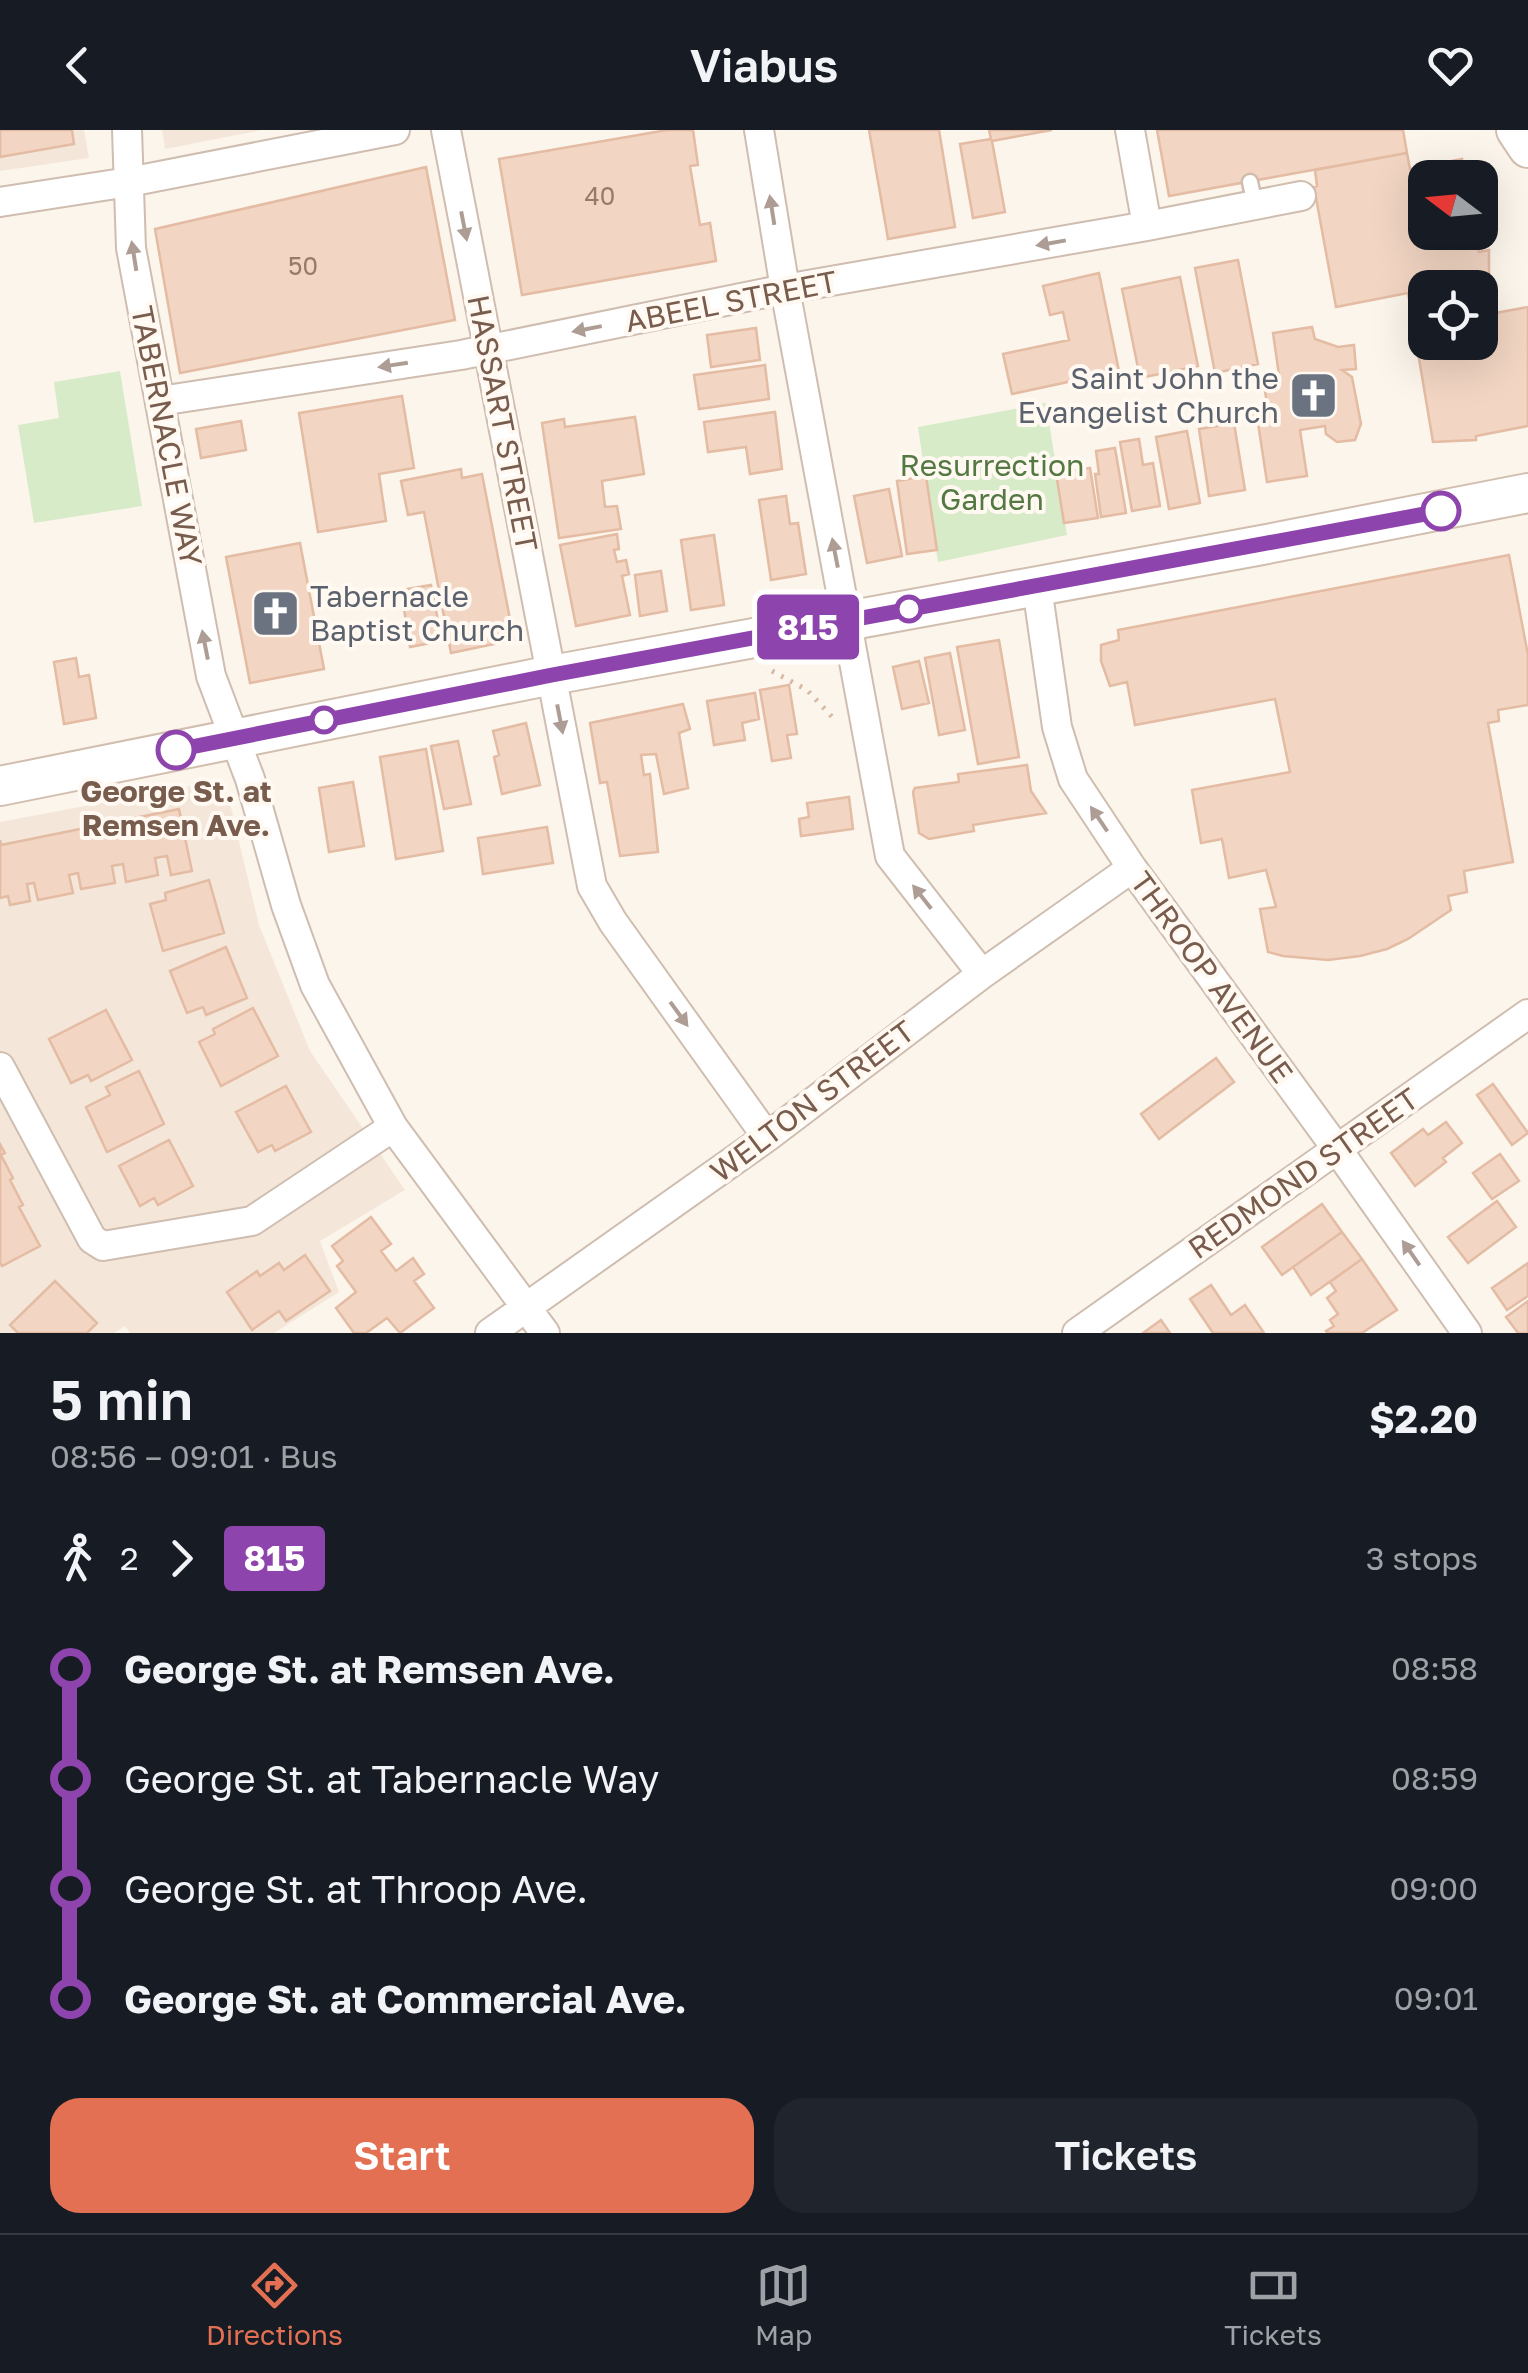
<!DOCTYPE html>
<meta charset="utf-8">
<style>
body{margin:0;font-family:"Golos Text",sans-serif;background:#20242c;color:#f1f3f6;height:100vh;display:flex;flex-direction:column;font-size:38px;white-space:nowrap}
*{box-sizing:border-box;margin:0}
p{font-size:32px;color:#9ea1a6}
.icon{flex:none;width:55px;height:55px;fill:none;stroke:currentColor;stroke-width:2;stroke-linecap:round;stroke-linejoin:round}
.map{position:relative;height:1203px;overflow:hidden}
.drawer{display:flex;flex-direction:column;background:#171b24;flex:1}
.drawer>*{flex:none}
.badge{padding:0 20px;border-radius:8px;font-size:35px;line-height:65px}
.needle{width:65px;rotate:286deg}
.buttons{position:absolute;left:1408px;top:30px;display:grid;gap:20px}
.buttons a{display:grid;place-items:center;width:90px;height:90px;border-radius:20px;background:#171b24;box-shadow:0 10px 40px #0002;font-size:50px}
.map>.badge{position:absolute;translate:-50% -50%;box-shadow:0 0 0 5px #fff}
.legs{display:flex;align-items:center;gap:15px;height:110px;padding:0 50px;font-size:32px}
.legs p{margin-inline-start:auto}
.head{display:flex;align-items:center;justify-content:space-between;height:170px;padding:0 50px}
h1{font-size:55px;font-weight:600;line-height:75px}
.button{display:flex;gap:20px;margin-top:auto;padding:20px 50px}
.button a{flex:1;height:115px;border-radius:30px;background:#e47053;color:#fff;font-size:40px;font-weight:600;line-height:115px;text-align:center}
.button a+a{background:#20242c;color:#f1f3f6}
ul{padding:0 50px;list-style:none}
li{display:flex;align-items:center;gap:35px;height:110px;font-size:38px}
li i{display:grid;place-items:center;width:15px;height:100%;margin:0 12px;background:currentColor}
li i::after{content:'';width:25px;height:25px;margin:-12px;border:8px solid;border-radius:50%;background:#171b24}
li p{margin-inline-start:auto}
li:first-child i{background:linear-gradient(#0000 50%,currentColor 0)}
li:last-child i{background:linear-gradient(currentColor 50%,#0000 0)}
header{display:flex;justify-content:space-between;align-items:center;height:130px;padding:0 50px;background:#171b24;font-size:45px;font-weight:600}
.tab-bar{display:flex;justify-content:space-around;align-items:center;height:140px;border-top:2px solid #363941;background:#171b24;font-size:28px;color:#9ea1a6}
.tab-bar a{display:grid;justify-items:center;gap:5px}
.tab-bar .current{color:#e47053}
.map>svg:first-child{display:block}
.residential{fill:#f4e7d9}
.green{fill:#d7ebc9}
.building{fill:#f2d5c3;stroke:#e4bba3;stroke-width:2.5;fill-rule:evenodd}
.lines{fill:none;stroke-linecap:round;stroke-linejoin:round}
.lane-casing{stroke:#cfbdb0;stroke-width:19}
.street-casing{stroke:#cfbdb0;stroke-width:32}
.secondary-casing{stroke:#d2beae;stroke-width:42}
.path{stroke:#d7b8a5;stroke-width:5;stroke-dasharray:2.5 8;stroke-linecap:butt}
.lane{stroke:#fff;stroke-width:14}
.street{stroke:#fff;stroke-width:28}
.secondary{stroke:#fff;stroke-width:38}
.oneway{fill:#ae9d94}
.line-1-casing{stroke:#fff;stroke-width:22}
.line-1{stroke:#8e44ad;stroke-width:15}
.stop-1-dot{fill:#fff;stroke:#8e44ad;stroke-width:5}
.labels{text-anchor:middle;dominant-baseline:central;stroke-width:8;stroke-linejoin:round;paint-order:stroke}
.number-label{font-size:25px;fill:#967a6a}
.street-label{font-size:30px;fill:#785c4d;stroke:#fff9f2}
.worship-label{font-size:30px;fill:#5b616d;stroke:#fff9f2;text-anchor:end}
.park-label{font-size:30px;fill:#537842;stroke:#fff9f2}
.stop-label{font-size:30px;font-weight:bold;fill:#785c4d;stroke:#fff9f2}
</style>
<header><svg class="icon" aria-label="back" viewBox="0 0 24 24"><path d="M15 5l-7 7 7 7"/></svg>Viabus<svg class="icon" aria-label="heart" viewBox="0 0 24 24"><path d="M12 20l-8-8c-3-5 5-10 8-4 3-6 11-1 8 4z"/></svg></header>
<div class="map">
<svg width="1528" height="1203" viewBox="0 0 1528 1203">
<rect width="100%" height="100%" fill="#fcf5eb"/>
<!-- residential -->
<path class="residential" d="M0,0H84L89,28L0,41Z
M162,0H262L165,19Z
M196,655L227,661L259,795L310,921L405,1060L320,1111L339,1162L274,1203H130L125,1196L114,1203H0V692Z"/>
<!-- green -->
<path class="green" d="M120,241L142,376L34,393L18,295L59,288L54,252Z
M1046,273L1067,405L938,432L918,297Z"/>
<!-- building -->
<path class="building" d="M0,0H72L74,14L0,27Z
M667,0H693L698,35L690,36L700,95L710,93L716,131L522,165L499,29Z
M869,0H939L955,97L888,109Z
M989,0H1052L992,11L1005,82L973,88L960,14L991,9Z
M1157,0H1403L1407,23L1169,66Z
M1407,23L1410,39L1462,29L1465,48H1425V102H1475L1479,122L1489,120V148L1484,149L1485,155L1492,154L1496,176L1489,177L1490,184L1528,177V296L1476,306V310L1433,312L1408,163L1336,177L1314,57L1317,56L1315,40ZM1425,158H1480V212H1425Z
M426,37L455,190L180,243L155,99Z
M1238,130L1258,234L1215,243L1195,138Z
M1099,143L1119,241L1012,264L1003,224L1069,210L1063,182L1050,185L1043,156Z
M1180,147L1198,236L1140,248L1122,159Z
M1312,197L1315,209L1338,217L1354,215L1356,239L1342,240L1352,247L1361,294L1355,310L1337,312L1326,304L1325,296L1300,300L1307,346L1267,352L1258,293L1250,295L1248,277L1267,274L1264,254L1280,252L1273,203Z
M756,198L760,230L711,237L707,205Z
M765,235L769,269L699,279L694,245Z
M402,266L414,338L379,344L386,391L318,402L299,283Z
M775,282L782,339L750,344L746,317L708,322L704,292Z
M635,287L644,344L602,351L605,377L617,376L621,399L559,408L542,293L564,289L565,297Z
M241,291L246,320L201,328L196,299Z
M1234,293L1245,360L1209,366L1199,299Z
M1187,301L1200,373L1169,379L1156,307Z
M1139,309L1143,335L1153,333L1160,376L1132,381L1120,312Z
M1115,318L1126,383L1101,387L1095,344H1099L1096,321Z
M1090,338L1098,388L1064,393L1056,343Z
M461,339L462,348L482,344L514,510L451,523L424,382L408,385L401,351Z
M926,346L937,420L907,424L897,351Z
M889,359L902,426L867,433L854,366Z
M786,366L790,394L798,393L806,444L771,450L759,370Z
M617,404L619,419L614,420L617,432L626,430L629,444L622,446L630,485L576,496L560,415Z
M714,405L724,475L691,480L681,410Z
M300,413L324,539L250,553L226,427Z
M1509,425L1528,525V575L1498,580L1499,591L1488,593L1513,732L1464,741L1467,762L1448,766L1451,780L1408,809L1387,819L1360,826L1328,830L1283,826L1268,822L1260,779L1276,777L1266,740L1229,748L1222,709L1201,713L1192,660L1290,642L1275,569L1135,595L1127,552L1110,556L1101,531V515L1119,510L1118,500Z
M661,441L667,481L640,486L635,445Z
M431,455L442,511L410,517L401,460Z
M999,510L1019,627L978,634L957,517Z
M950,523L965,600L939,605L925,528Z
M76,528L79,547L89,545L96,588L64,594L54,532Z
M919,531L929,573L902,579L893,537Z
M789,555L797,604L787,605L791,628L772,631L760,560Z
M755,563L759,589L742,593L745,610L714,615L707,571Z
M683,574L690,599L679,603L688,658L664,664L656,624L641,625L644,645L650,644L658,722L620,726L607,652L600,653L590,593Z
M526,593L540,655L502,664L494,627L499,625L493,601Z
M458,611L471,674L444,679L431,616Z
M426,619L443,721L396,729L380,627Z
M1027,635L1031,661L1046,683L973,695L974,701L929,709L919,703L913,662L915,658L959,652L958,644Z
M353,652L364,716L329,722L319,658Z
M849,667L853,699L801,706L799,689L809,687L807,673Z
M179,679L192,741L171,745L167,726L155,728L158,745L126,752L123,734L112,736L115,753L81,759L78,743L69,745L73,763L38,770L34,753L27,754L30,771L10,775L8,766L0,768V710L1,715Z
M547,697L553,733L483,744L478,708Z
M209,750L224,803L163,821L150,774L166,770L165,763Z
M226,817L247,868L206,885L203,877L187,883L170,841Z
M253,878L278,926L221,956L199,912L215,904L213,899Z
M106,880L132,930L91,951L88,945L71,953L49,909Z
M1216,928L1234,952L1159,1009L1141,984Z
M139,941L164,994L107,1022L86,977L110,965L106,957Z
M1493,954L1528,1003L1512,1015L1477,965Z
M286,956L311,1002L275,1021L272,1015L258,1022L236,982Z
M1446,992L1462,1013L1443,1028L1446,1032L1415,1056L1391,1023L1423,999L1428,1005Z
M169,1010L193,1056L158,1075L154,1068L140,1076L119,1036Z
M0,1014L5,1023L1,1025L13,1048L10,1050L23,1075L19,1077L40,1116L2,1136L0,1132Z
M1500,1024L1519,1051L1492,1069L1473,1043Z
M1497,1071L1516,1097L1468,1133L1448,1107Z
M1322,1074L1342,1102L1282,1145L1262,1117Z
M371,1087L391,1114L381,1121L396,1141L413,1128L424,1144L414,1151L434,1178L400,1203L387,1188L366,1203H354L336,1178L356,1162L337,1136L343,1131L332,1116Z
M1342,1102L1362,1129L1311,1165L1293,1137Z
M305,1125L330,1161L286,1191L279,1181L252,1200L227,1162L257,1141L260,1146L279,1133L284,1140Z
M1362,1129L1397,1180L1362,1203H1328L1326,1201L1334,1196L1330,1190L1338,1184L1327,1168L1336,1161L1330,1152Z
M1528,1133V1166L1507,1180L1492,1158Z
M55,1151L97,1193L87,1203H18L10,1195Z
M1211,1155L1231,1185L1245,1175L1264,1203H1213L1190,1169Z
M1528,1171V1203H1518L1506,1187Z
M1161,1190L1170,1203H1143Z"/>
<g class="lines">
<defs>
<path id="lane" d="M1250,52L1255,75"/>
<path id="street" d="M127,0L131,118L211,546L250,649L286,775L315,855L393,997L545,1203
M446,0L592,756L613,792L767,1007
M759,0L785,159L890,726L982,844
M1130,0L1147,96
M0,72L129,52L395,0
M160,271L461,225L785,159L1147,96L1301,66
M1037,457L1057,597L1073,649L1132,738L1337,1019L1467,1203
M0,937L92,1109L103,1116L252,1091L393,997
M490,1203L767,1007L982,844L1132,738
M1077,1203L1528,884"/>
<path id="secondary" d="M1516,0L1528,18
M0,656L552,545L1262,415L1528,363"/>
</defs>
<!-- lane casing -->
<use href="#lane" class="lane-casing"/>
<!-- street casing -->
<use href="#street" class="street-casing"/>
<!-- secondary casing -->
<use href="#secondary" class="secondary-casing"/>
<!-- path -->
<path class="path" d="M772,541L807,560L836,591"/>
<!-- lane -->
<use href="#lane" class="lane"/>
<!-- street -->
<use href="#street" class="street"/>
<!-- secondary -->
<use href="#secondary" class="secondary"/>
</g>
<!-- one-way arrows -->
<defs><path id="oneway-solid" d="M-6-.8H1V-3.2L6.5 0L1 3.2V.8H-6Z" transform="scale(2.5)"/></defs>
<g class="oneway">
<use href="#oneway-solid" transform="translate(772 80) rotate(-99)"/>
<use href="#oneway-solid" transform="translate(464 96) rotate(79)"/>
<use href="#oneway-solid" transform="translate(1051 113) rotate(170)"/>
<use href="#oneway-solid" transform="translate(134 126) rotate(-99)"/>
<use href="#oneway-solid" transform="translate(587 199) rotate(169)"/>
<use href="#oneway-solid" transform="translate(393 235) rotate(171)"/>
<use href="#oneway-solid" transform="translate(835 423) rotate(-101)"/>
<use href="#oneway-solid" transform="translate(205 515) rotate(-101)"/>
<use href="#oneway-solid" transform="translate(560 589) rotate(79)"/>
<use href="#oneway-solid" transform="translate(1099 689) rotate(-124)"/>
<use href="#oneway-solid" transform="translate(922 767) rotate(-128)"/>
<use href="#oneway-solid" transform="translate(679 884) rotate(54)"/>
<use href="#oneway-solid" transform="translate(1411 1123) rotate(-125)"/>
</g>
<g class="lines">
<defs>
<path id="line-1" d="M176,620L552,545L1441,381"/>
</defs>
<!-- line-1 casing -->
<use href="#line-1" class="line-1-casing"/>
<!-- line-1 -->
<use href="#line-1" class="line-1"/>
</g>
<!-- icons -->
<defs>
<symbol id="church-square" viewBox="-11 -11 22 22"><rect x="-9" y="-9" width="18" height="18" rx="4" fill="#6b7280" stroke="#fff9f2"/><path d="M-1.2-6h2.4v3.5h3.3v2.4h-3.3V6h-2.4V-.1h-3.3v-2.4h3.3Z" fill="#fff"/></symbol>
</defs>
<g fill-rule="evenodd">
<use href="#church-square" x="1286" y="238" width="55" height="55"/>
<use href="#church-square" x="248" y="456" width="55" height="55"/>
</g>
<!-- markers -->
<g class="stop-1-dot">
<circle cx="1441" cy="381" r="18"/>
<circle cx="909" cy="479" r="12"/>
<circle cx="324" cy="590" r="12"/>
<circle cx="176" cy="620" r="18"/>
</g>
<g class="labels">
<!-- number labels -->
<g class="number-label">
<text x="600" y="65">40</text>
<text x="303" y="135">50</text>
</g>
<!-- street labels -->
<g class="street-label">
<text transform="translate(731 171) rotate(-11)">ABEEL STREET</text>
<text transform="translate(503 293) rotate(79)">HASSART STREET</text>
<text transform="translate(167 306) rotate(79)">TABERNACLE WAY</text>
<text transform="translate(1212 847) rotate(54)">THROOP AVENUE</text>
<text transform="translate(812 971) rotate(-37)">WELTON STREET</text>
<text transform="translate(1303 1043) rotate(-35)">REDMOND STREET</text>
</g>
<!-- worship labels -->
<g class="worship-label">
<text x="1279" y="248">Saint John the<tspan x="1279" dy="34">Evangelist Church</tspan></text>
<text x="310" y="466" text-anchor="start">Tabernacle<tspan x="310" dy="34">Baptist Church</tspan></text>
</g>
<!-- park labels -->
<g class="park-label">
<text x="992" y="335">Resurrection<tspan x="992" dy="34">Garden</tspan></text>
</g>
<!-- stop labels -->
<g class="stop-label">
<text x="176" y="661">George St. at<tspan x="176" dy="34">Remsen Ave.</tspan></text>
</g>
</g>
</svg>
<div class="buttons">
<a><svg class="needle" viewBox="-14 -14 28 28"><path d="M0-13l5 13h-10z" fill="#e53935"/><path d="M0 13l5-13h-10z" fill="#9ea1a6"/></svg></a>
<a><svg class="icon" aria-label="locate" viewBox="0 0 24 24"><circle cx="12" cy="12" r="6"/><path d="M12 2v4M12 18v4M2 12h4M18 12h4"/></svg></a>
</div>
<b class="badge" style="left:808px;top:497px;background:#8e44ad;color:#fff">815</b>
</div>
<section class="drawer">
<div class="head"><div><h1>5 min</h1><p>08:56 – 09:01 · Bus</p></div><b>$2.20</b></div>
<div class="legs"><svg class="icon" aria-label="walk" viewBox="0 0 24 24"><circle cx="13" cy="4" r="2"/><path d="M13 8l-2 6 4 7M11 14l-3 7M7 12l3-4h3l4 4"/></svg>2<svg class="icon" aria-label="forward" viewBox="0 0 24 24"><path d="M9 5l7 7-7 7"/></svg><b class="badge" style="background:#8e44ad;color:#fff">815</b><p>3 stops</p></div>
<ul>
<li><i style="color:#8e44ad"></i><b>George St. at Remsen Ave.</b><p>08:58</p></li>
<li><i style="color:#8e44ad"></i><span>George St. at Tabernacle Way</span><p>08:59</p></li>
<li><i style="color:#8e44ad"></i><span>George St. at Throop Ave.</span><p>09:00</p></li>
<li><i style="color:#8e44ad"></i><b>George St. at Commercial Ave.</b><p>09:01</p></li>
</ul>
<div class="button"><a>Start</a><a>Tickets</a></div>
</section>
<nav class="tab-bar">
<a class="current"><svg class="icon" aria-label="directions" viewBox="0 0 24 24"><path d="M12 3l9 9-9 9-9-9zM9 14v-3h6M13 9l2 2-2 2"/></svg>Directions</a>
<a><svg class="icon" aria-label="map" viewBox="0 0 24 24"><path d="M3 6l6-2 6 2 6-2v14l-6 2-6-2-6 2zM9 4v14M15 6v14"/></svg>Map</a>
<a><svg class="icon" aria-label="tickets" viewBox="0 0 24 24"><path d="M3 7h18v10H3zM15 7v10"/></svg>Tickets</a>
</nav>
